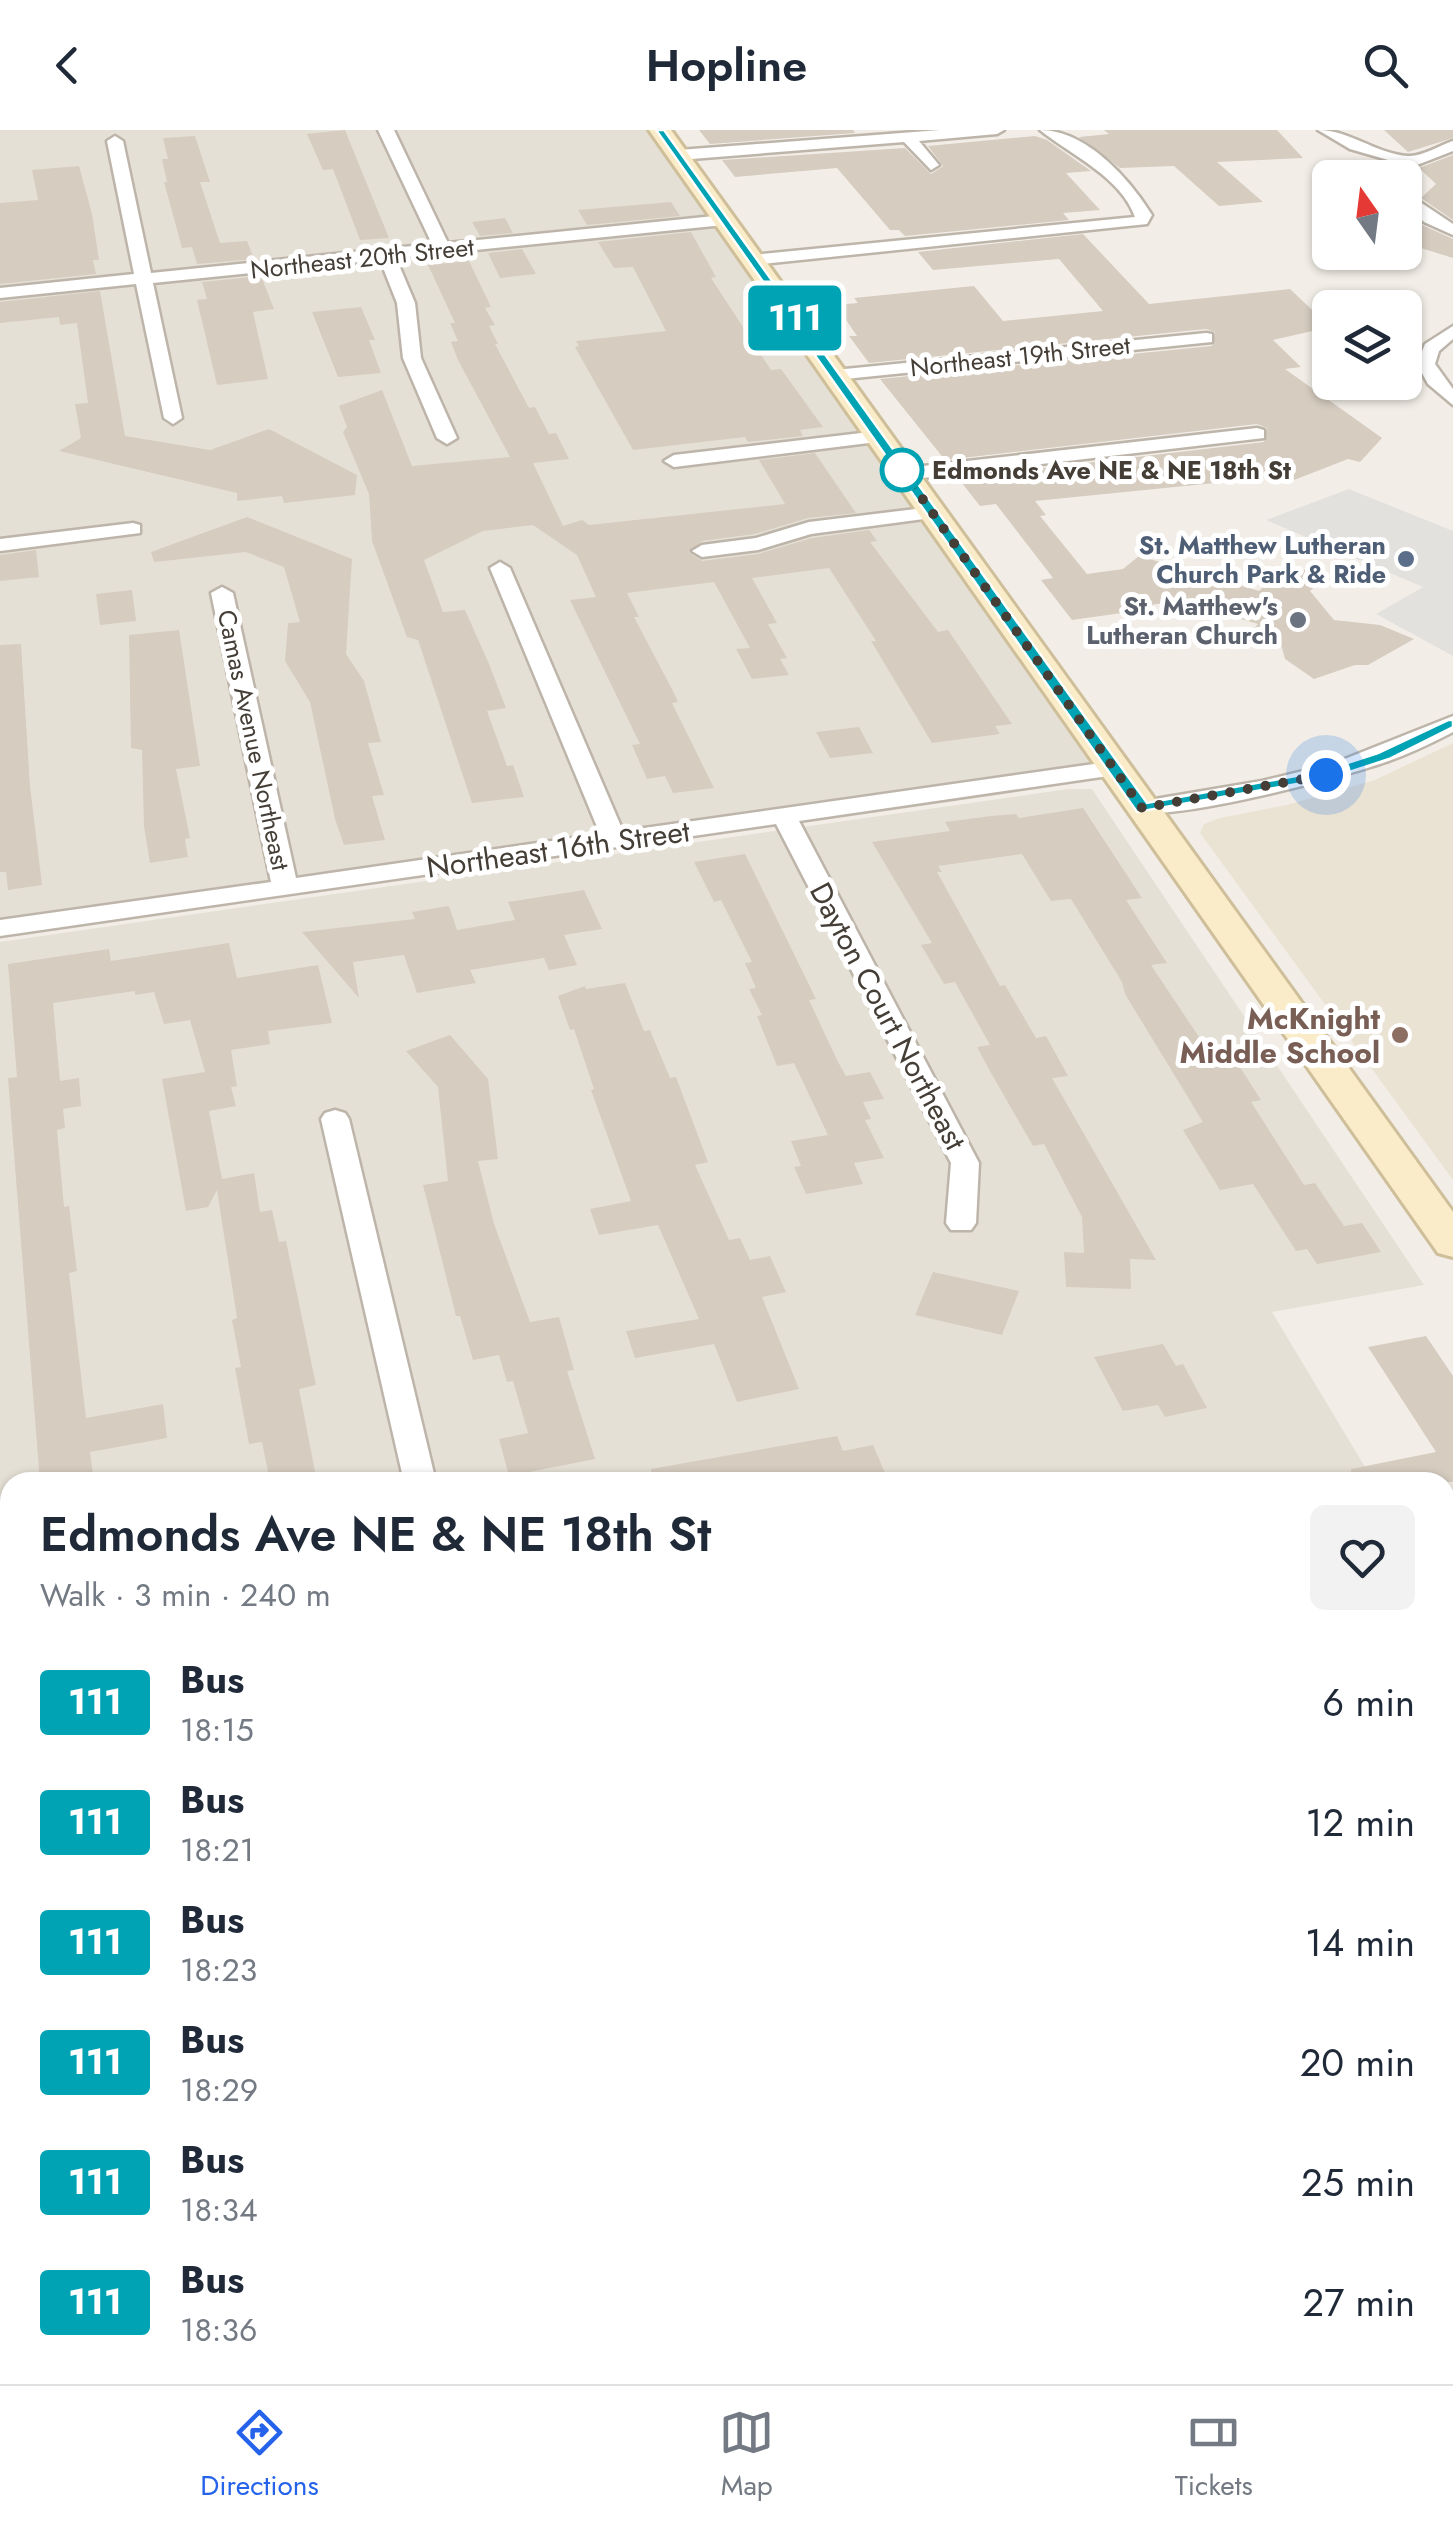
<!DOCTYPE html>
<meta charset="utf-8">
<style>
body{margin:0;font-family:Jost,sans-serif;background:#f2f2f3;color:#1f2937;height:100vh;display:flex;flex-direction:column;font-size:38px;white-space:nowrap}
*{box-sizing:border-box;margin:0}
p{font-size:32px;color:#747a83}
.icon{flex:none;width:55px;height:55px;fill:none;stroke:currentColor;stroke-width:2;stroke-linecap:round;stroke-linejoin:round}
.map{position:relative;flex:1;overflow:hidden}
.drawer{position:absolute;left:0px;top:1342px;width:1455px;height:912px;display:flex;flex-direction:column;background:#fff;border-radius:30px 30px 0 0;box-shadow:0 2px 8px #0004}
.drawer>*{flex:none}
.badge{padding:0 20px;border-radius:8px;font-size:35px;line-height:65px}
.needle{width:65px;rotate:346deg}
.fabs{position:absolute;left:1312px;top:30px;display:grid;gap:20px}
.fabs a{display:grid;place-items:center;width:110px;height:110px;border-radius:15px;background:#fff;box-shadow:0 2px 8px #0004;font-size:50px}
.you{position:absolute;width:50px;height:50px;margin:-25px;border:8px solid #fff;border-radius:50%;background:#1a73e8;box-shadow:0 0 0 15px #1a73e833}
.map>.badge{position:absolute;translate:-50% -50%;box-shadow:0 0 0 5px #fff}
.round{display:grid;place-items:center;flex:none;width:105px;height:105px;border-radius:15px;background:#f2f2f3}
.summary{display:flex;align-items:center;justify-content:space-between;height:170px;padding:0 40px}
h1{font-size:48px;font-weight:600;line-height:75px}
ul{padding:0;list-style:none}
li{display:flex;align-items:center;gap:30px;height:120px;padding:0 40px}
li div{flex:1}
li b{display:block;font-size:38px}
li em{font-style:normal}
li .badge{min-width:110px;font-weight:700;text-align:center}
header{display:flex;justify-content:space-between;align-items:center;height:130px;padding:0 40px;background:#fff;font-size:45px;font-weight:600}
.dock{display:flex;justify-content:space-around;align-items:center;height:140px;border-top:2px solid #e0e1e3;background:#fff;font-size:28px;color:#747a83}
.dock a{display:grid;justify-items:center;gap:5px}
.dock .active{color:#2563eb}
.map>svg:first-child{display:block}
.residential{fill:#e5e0d5}
.education{fill:#eae2d2}
.parking{fill:#e3e1de}
.building{fill:#d6ccc0}
.lines{fill:none;stroke-linecap:round;stroke-linejoin:round}
.street-casing{stroke:#bdb5aa;stroke-width:5}
.secondary-casing{stroke:#cebe99;stroke-width:6}
.street{fill:#fff;fill-rule:evenodd}
.secondary{fill:#faecc8;fill-rule:evenodd}
.line{fill:#00a3b4;stroke:#fff;stroke-width:2.5}
.walk{stroke:#443e36;stroke-width:10;stroke-dasharray:0 18}
.stop-dot{fill:#fff;stroke:#00a3b4;stroke-width:5}
.service-dot{fill:#5c6f8a;stroke:#fff;stroke-width:4}
.worship-dot{fill:#6b7280;stroke:#fff;stroke-width:4}
.education-dot{fill:#8d6e63;stroke:#fff;stroke-width:4}
.labels{text-anchor:middle;dominant-baseline:central;stroke-width:10;stroke-linejoin:round;paint-order:stroke}
.far-street-label{font-size:25px;fill:#443e36;stroke:#fff}
.far-stop-label{font-size:25px;font-weight:bold;fill:#443e36;stroke:#fff;text-anchor:start}
.far-service-label{font-size:25px;font-weight:bold;fill:#4e5e75;stroke:#fff;text-anchor:end}
.far-worship-label{font-size:25px;font-weight:bold;fill:#5b616d;stroke:#fff;text-anchor:end}
.street-label{font-size:30px;fill:#443e36;stroke:#fff}
.education-label{font-size:30px;font-weight:bold;fill:#785e54;stroke:#fff;text-anchor:end}
</style>
<header><svg class="icon" aria-label="back" viewBox="0 0 24 24"><path d="M15 5l-7 7 7 7"/></svg>Hopline<svg class="icon" aria-label="search" viewBox="0 0 24 24"><circle cx="10" cy="10" r="6"/><path d="M15 15l6 6"/></svg></header>
<div class="map">
<svg width="1453" height="2254" viewBox="0 0 1453 2254">
<rect width="100%" height="100%" fill="#f2eee7"/>
<!-- residential -->
<path class="residential" d="M0,0H661L1118,638L0,799Z
M1068,659H1092L1424,1155L1272,1182L1374,1352H10V2245H1000L967,2254H0V812Z
M1453,1387V2123L1445,2125V1388Z"/>
<!-- education -->
<path class="education" d="M1453,613V1050L1200,703L1204,694L1220,688L1287,675L1375,650Z"/>
<!-- parking -->
<path class="parking" d="M1349,359L1453,401V526L1376,484L1423,457L1266,390Z"/>
<!-- building -->
<path class="building" d="M345,0L360,37L389,108L360,110L333,39L323,40L307,4Z
M699,0H853L855,3L710,14Z
M1104,0H1277L1303,28L1217,32L1263,72L1219,76L1174,36L1120,38L1079,7L1109,4Z
M1384,0H1453V8L1408,22Z
M195,6L210,52H200L220,113L247,111L254,129L197,134L192,117L182,118L164,52H167L162,29H168L163,8Z
M1035,6L1047,10L1091,41L1066,43L1100,80L1063,83L1069,90L905,106L899,100H890L837,38L735,47L722,30L905,18L931,44L943,36L928,16Z
M1453,25V90L1421,68L1436,54L1419,38Z
M79,36L92,84L99,130H93L96,144L0,154V73L38,70L32,40Z
M671,72L680,86L587,95L578,80Z
M1407,82L1422,95L1453,109V128L1405,113Z
M505,88L513,103L480,106L472,92Z
M691,102L716,147L711,148L771,240L781,239L823,297L800,300L803,306L748,312L745,307L633,320L575,217L579,216L576,211L666,201L633,137L614,138L598,112Z
M1083,104L1149,174L1290,159L1330,197L1273,210L1301,237L1285,239L1382,308L1360,332L1348,329L1294,350L1285,346L1035,371L1046,385L1040,386L1087,444L1123,439L1139,426L1259,461L1287,435L1327,446L1310,461L1334,490L1380,495L1414,509L1368,535H1355L1314,549L1285,529L1281,514L1248,504L1258,494L1180,471L1119,479L1122,483L1072,490L1041,450L1053,448L996,374L980,376L958,348L1264,312L1267,298L1257,294L945,330L880,249L1212,216L1215,202L1206,199L869,233L849,206H857L836,175L858,173L854,168L974,156L1003,191L1103,181L1059,129L933,140L918,122Z
M522,119L536,144L500,148L488,123Z
M469,131L491,177L485,178L495,195L489,196L498,214H495L529,278L535,277L549,304L556,303L569,329L533,333L563,396L582,390L589,395L785,374L759,330L815,323L856,383L808,388L755,404L702,411L688,422L702,431L758,424L812,408L869,400L877,411L870,412L938,502L948,500L1012,594L995,596L1000,604L932,613L871,511H876L829,438L752,448L777,493L768,494L787,528L780,529L789,545L752,549L736,519L750,518L714,452L627,463L639,487H634L675,565L678,572L672,573L714,658L673,663L665,646L647,649L632,615L640,614L570,470L596,467L577,425L533,395L483,401L424,430L443,482L465,480L489,534L506,578L487,581L507,636L513,635L524,667L472,673L418,510L407,507L372,411L369,364L343,302L347,297L339,276L382,260L412,336L510,327L458,230L451,212L458,211L450,193H455L428,135Z
M261,146L274,179L253,182L268,249L217,255L197,170L207,169L202,152Z
M100,161L125,306L210,320L269,299L357,345L355,365L284,373L282,366L237,371V363L59,321L81,308L75,274L88,273L77,193L60,195L59,187L0,193V172Z
M361,177L375,210H369L381,243L338,247L312,182Z
M247,387L352,429L346,524L364,551L381,612L368,613L384,665L372,666L385,710L344,715L335,689L310,572L285,531L288,493L300,492L284,437L246,422L154,432L151,422Z
M36,420L39,447L0,451V425Z
M132,460L136,491L100,495L96,464Z
M179,500L200,636L176,639L190,708L185,709L188,727L150,733L144,696L142,620L131,618L129,505Z
M21,514L30,656L42,755L8,760L6,742H0V515Z
M859,597L873,623L830,628L816,602Z
M1083,678L1142,768L1126,770L1167,833L1151,835L1203,913L1215,911L1223,924L1231,923L1261,970L1251,972L1304,1055L1315,1053L1344,1096L1362,1093L1381,1122L1317,1134L1307,1119L1296,1121L1253,1054L1220,1060L1183,1000L1203,992L1125,864L1122,852L1071,769L1051,771L1022,724L938,736L942,742H937L1000,856L1005,855L1036,908L1046,906L1068,946L1052,948L1156,1130L1130,1129L1131,1159L1066,1157L1064,1122L1084,1123L1082,1087L1044,1014L1033,1016L991,943L977,917L990,915L955,852L944,854L921,815L932,813L872,712L950,701L945,692L991,686L1016,684L1019,688Z
M745,724L816,869L809,870L838,932L846,946L870,942L884,969L863,972L871,989L865,990L884,1028L854,1033L863,1054L806,1064L794,1037L801,1036L791,1011L828,1005L794,933L777,936L757,886L762,885L749,859L756,858L745,833L752,832L721,770L714,772L694,732Z
M584,760L602,799L564,805L577,835L549,840L544,828L470,840L476,853L417,863L404,825L353,832L359,868L302,802L415,789L412,782L449,776L457,800L515,790L508,772Z
M229,813L237,848L318,835L332,893L268,901L270,914L231,920L237,956L231,957L236,976L209,981L222,1049L254,1043L260,1082L272,1080L279,1112L286,1111L316,1255L299,1259L317,1352H270L262,1312L249,1314L235,1238L241,1237L232,1190L237,1188L217,1060L208,1077L186,1081L162,949L205,942L190,890L164,894L154,862L135,865V861L53,873L60,951L79,948L81,976L63,979L65,998L57,1000L64,1077L69,1076L77,1141L69,1143L86,1288L163,1274L167,1308L90,1322L94,1352H40L8,948L17,947L8,834L109,819L111,831Z
M625,853L644,901L650,900L670,948L676,947L708,1032L695,1035L729,1110L740,1108L750,1130L770,1126L786,1162L762,1167L799,1259L737,1272L714,1214L635,1228L626,1201L699,1189L658,1095L599,1105L590,1079L631,1071L591,960L594,959L574,899L570,900L558,866L585,856L586,859Z
M450,905L488,949L498,1029L478,1031L494,1094L530,1192L559,1187L574,1240L567,1241L595,1329L509,1346L499,1309L528,1303L513,1251L507,1252L499,1225L473,1230L460,1186H456L423,1055L448,1051L438,957L406,921Z
M933,1142L1019,1161L1002,1205L915,1185Z
M1426,1206L1453,1246V1352H1352L1351,1339L1436,1322L1368,1217Z
M1163,1214L1176,1236L1183,1234L1207,1278L1165,1287L1158,1275L1123,1281L1094,1227Z
M837,1306L843,1321L873,1315L889,1352H652L651,1339Z"/>
<g class="lines">
<defs>
<path id="street" d="M378,0H394L448,113L724,85L732,90L724,95L396,128L415,173L421,228L457,308L447,314L437,308L403,228L397,173L380,130L153,153L182,288L173,294L164,288L136,154L0,168V158L134,144L107,11L115,6L123,11L151,143L432,114Z
M940,0H1004L997,4L919,11L939,35L931,40L904,12L679,30L671,25L679,20Z
M1040,0C1086,0 1129,48 1152,85L1147,94L753,135L745,130L753,125L1135,87C1121,47 1071,25 1040,0Z
M1318,0C1350,0 1376,24 1408,26C1422,27 1440,15 1453,11V21L1417,35L1408,48H1396L1402,34L1350,19Z
M1405,62L1453,94V105L1424,92L1405,75Z
M1453,196V209L1439,221L1435,234L1453,259V275L1428,254L1417,234L1425,214Z
M1206,203L1212,204V212L835,250L826,245L835,240Z
M1257,298L1264,300V308L905,350L895,344L905,338Z
M878,301L885,303V311L674,337L664,331L674,325Z
M932,377L939,379V387L811,404L758,420L702,427L692,421L702,415L756,408L809,392Z
M133,393L140,395V403L0,421V409Z
M500,432L510,438L623,701L1115,631L1123,633L1127,638L1115,645L799,691L979,1033L976,1093L971,1100H951L946,1093L951,1033L776,694L0,806V790L271,752L211,463L222,457L233,463L296,748L600,704L490,438Z
M1453,586V602C1430,614 1407,625 1383,633C1349,645 1150,699 1131,678L1143,671L1262,651L1332,634Z
M335,980L345,983L349,989L436,1352H404L321,989L325,983Z
M10,1596V1626L0,1628V1598Z"/>
<path id="secondary" d="M649,0H671L1453,1082V1127L1438,1123Z
M1453,2133V2193L1445,2195V2135Z
M1086,2245H1176L1172,2254H1082Z"/>
</defs>
<!-- street casing -->
<use href="#street" class="street-casing"/>
<!-- secondary casing -->
<use href="#secondary" class="secondary-casing"/>
<!-- street -->
<use href="#street" class="street"/>
<!-- secondary -->
<use href="#secondary" class="secondary"/>
</g>
<!-- line -->
<path class="line" d="M656,0H664L1147,673L1323,641L1378,623L1448,590H1453V597L1389,629L1331,648L1137,682Z"/>
<g class="lines">
<!-- walk -->
<path class="walk" d="M902,340L1142,678L1326,645"/>
</g>
<!-- markers -->
<circle class="stop-dot" cx="902" cy="340" r="20"/>
<circle class="service-dot" cx="1406" cy="429" r="10"/>
<circle class="worship-dot" cx="1298" cy="490" r="10"/>
<circle class="education-dot" cx="1400" cy="905" r="10"/>
<g class="labels">
<!-- far-street labels -->
<g class="far-street-label">
<text transform="translate(362 128) rotate(-6)">Northeast 20th Street</text>
<text transform="translate(1020 226) rotate(-6)">Northeast 19th Street</text>
<text transform="translate(254 610) rotate(78)">Camas Avenue Northeast</text>
</g>
<!-- far-stop labels -->
<g class="far-stop-label">
<text x="932" y="340">Edmonds Ave NE &amp; NE 18th St</text>
</g>
<!-- far-service labels -->
<g class="far-service-label">
<text x="1386" y="415">St. Matthew Lutheran<tspan x="1386" dy="29">Church Park &amp; Ride</tspan></text>
</g>
<!-- far-worship labels -->
<g class="far-worship-label">
<text x="1278" y="476">St. Matthew's<tspan x="1278" dy="29">Lutheran Church</tspan></text>
</g>
<!-- street labels -->
<g class="street-label">
<text transform="translate(558 719) rotate(-8)">Northeast 16th Street</text>
<text transform="translate(888 886) rotate(62)">Dayton Court Northeast</text>
</g>
<!-- education labels -->
<g class="education-label">
<text x="1380" y="888">McKnight<tspan x="1380" dy="34">Middle School</tspan></text>
</g>
</g>
</svg>
<div class="fabs">
<a><svg class="needle" viewBox="-14 -14 28 28"><path d="M0-13l5 13h-10z" fill="#e53935"/><path d="M0 13l5-13h-10z" fill="#747a83"/></svg></a>
<a><svg class="icon" aria-label="layers" viewBox="0 0 24 24"><path d="M12 4l9 5-9 5-9-5zM3 14l9 5 9-5"/></svg></a>
</div>
<div class="you" style="left:1326px;top:645px"></div>
<b class="badge" style="left:795px;top:188px;background:#00a3b4;color:#fff">111</b>
<section class="drawer">
<div class="summary"><div><h1>Edmonds Ave NE &amp; NE 18th St</h1><p>Walk · 3 min · 240 m</p></div><a class="round"><svg class="icon" aria-label="heart" viewBox="0 0 24 24"><path d="M12 20l-8-8c-3-5 5-10 8-4 3-6 11-1 8 4z"/></svg></a></div>
<ul>
<li><span class="badge" style="background:#00a3b4;color:#fff">111</span><div><b>Bus</b><p>18:15</p></div><em>6 min</em></li>
<li><span class="badge" style="background:#00a3b4;color:#fff">111</span><div><b>Bus</b><p>18:21</p></div><em>12 min</em></li>
<li><span class="badge" style="background:#00a3b4;color:#fff">111</span><div><b>Bus</b><p>18:23</p></div><em>14 min</em></li>
<li><span class="badge" style="background:#00a3b4;color:#fff">111</span><div><b>Bus</b><p>18:29</p></div><em>20 min</em></li>
<li><span class="badge" style="background:#00a3b4;color:#fff">111</span><div><b>Bus</b><p>18:34</p></div><em>25 min</em></li>
<li><span class="badge" style="background:#00a3b4;color:#fff">111</span><div><b>Bus</b><p>18:36</p></div><em>27 min</em></li>
</ul>
</section>
</div>
<nav class="dock">
<a class="active"><svg class="icon" aria-label="directions" viewBox="0 0 24 24"><path d="M12 3l9 9-9 9-9-9zM9 14v-3h6M13 9l2 2-2 2"/></svg>Directions</a>
<a><svg class="icon" aria-label="map" viewBox="0 0 24 24"><path d="M3 6l6-2 6 2 6-2v14l-6 2-6-2-6 2zM9 4v14M15 6v14"/></svg>Map</a>
<a><svg class="icon" aria-label="tickets" viewBox="0 0 24 24"><path d="M3 7h18v10H3zM15 7v10"/></svg>Tickets</a>
</nav>
